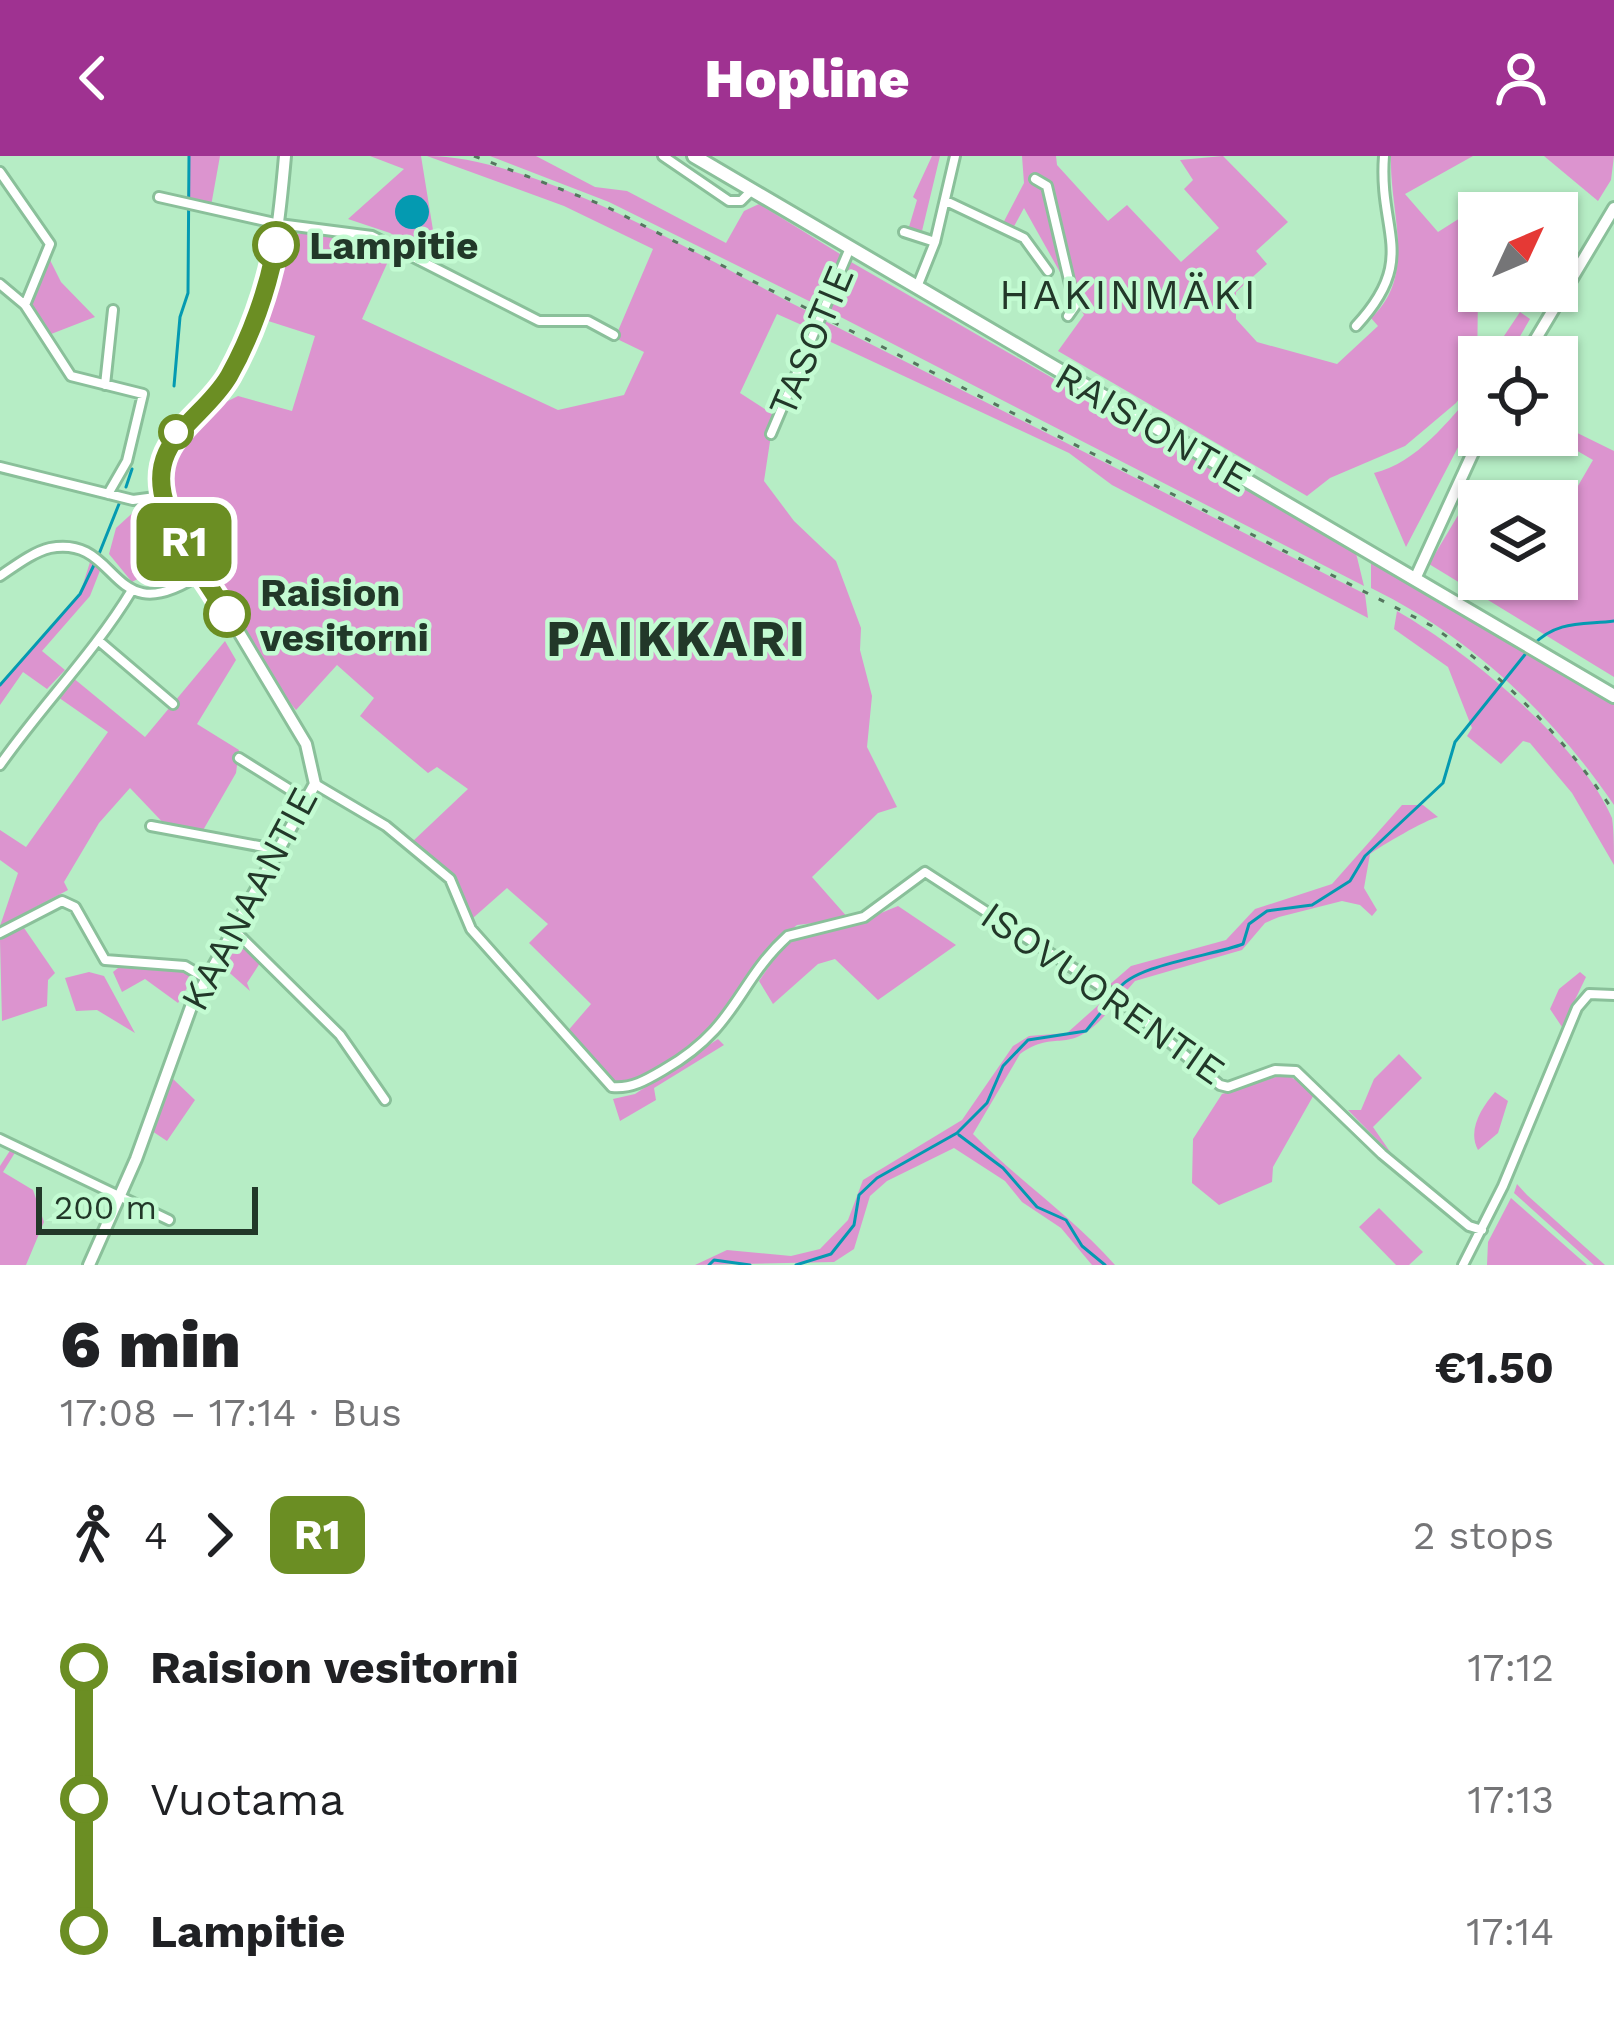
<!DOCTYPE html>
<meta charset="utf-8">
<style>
body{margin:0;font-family:"Work Sans",sans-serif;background:#f2f2f2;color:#202124;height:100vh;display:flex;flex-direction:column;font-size:45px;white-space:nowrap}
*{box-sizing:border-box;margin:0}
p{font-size:39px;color:#757577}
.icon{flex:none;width:66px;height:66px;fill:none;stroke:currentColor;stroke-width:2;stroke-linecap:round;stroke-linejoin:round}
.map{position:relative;height:1109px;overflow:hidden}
.side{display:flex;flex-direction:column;background:#fff;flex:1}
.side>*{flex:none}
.badge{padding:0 24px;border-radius:18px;font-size:42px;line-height:78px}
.needle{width:78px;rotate:46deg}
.fabs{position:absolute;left:1458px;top:36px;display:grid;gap:24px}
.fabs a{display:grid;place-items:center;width:120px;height:120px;border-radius:0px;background:#fff;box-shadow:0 3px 9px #0004;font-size:60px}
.scale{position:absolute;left:36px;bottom:30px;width:222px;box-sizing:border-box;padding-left:12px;border:6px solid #223829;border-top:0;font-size:33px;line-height:42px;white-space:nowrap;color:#223829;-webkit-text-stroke:9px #c3fbd2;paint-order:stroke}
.map>.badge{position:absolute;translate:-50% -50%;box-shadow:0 0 0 6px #fff}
.legs{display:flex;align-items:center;gap:18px;height:132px;padding:0 60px;font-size:39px}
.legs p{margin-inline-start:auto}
.overview{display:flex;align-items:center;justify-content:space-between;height:204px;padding:0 60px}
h1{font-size:66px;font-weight:800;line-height:90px}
ul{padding:0 60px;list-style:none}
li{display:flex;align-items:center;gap:42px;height:132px;font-size:45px}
li i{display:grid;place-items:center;width:18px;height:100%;margin:0 15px;background:currentColor}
li i::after{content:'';width:30px;height:30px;margin:-15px;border:9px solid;border-radius:50%;background:#fff}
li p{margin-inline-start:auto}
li:first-child i{background:linear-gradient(#0000 50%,currentColor 0)}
li:last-child i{background:linear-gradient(currentColor 50%,#0000 0)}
header{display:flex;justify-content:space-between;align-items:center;height:156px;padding:0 60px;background:#9f3291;color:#fff;font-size:54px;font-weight:800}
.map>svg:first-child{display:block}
.green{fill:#dc94cf}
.water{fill:#049ab1}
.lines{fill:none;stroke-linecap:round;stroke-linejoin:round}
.stream{stroke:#049ab1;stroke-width:3}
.minor-casing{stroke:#8ac09a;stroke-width:14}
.tertiary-casing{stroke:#8ac09a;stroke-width:16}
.secondary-casing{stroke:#8ac09a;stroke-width:18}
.minor{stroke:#fff;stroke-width:8}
.tertiary{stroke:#fff;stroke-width:10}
.secondary{stroke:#fff;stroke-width:12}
.rail{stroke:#55765f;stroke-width:3;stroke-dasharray:6 12;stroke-linecap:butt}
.line-1-casing{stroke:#fff;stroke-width:27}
.line-1{stroke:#6b8e23;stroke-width:18}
.stop-1-dot{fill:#fff;stroke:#6b8e23;stroke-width:6}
.labels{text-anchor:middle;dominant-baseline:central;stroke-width:9;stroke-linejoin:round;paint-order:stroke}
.stop-label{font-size:39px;font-weight:bold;fill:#223829;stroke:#c3fbd2;text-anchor:start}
.street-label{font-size:39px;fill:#223829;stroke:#c3fbd2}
.neighbourhood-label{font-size:42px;letter-spacing:3px;fill:#223829;stroke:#c3fbd2}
.district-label{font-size:51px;font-weight:bold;letter-spacing:3px;fill:#223829;stroke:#c3fbd2}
</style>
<header><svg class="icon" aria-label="back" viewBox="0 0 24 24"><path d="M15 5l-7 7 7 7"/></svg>Hopline<svg class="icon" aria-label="person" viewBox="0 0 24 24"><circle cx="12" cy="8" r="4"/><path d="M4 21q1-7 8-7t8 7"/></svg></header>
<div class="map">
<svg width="1614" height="1109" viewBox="0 0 1614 1109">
<rect width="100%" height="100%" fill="#b6edc5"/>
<!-- green -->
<path class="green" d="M190,0H220L211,50L187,46Z
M370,0H421L438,105L390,77L348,63L404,13Z
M427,0C539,0 714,109 817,160L813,174L777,158L740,237L774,259L764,325L794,365L836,405L861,472L860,494L872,540L867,591L897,651L878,657L812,721L849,763L797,769L774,789L722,867L704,883L633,925H609L566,877L591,848L529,787L548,768L507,732L473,762L443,711L412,686L468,633L437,611L428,617L360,560L374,542L337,509L296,554L274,527C239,460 126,339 190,268C201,255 223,248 238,240L292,255L315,180L262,163L288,78H343L390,101L362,163L558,254L624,239L644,196L615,182L653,93L564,50Z
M490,0H536L595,31L627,35L726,87L744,55L759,48L840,98V104L821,151L609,46Z
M932,0H940L922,75L909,71L917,44L913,41Z
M1022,0H1056L1057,9L1108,65L1127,49L1181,106L1219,72L1184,33L1193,24L1180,4L1223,0L1288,66L1256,95L1267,108L1236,136V163L1257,186L1337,208L1378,170L1371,162C1418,119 1389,56 1391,0H1473L1405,38L1438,76L1479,50L1477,220L1456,247L1405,290L1330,322L1307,340L1058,195L1084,159L1024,52L1011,76L1001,71L1024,27Z
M1544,0H1614L1611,24L1598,45Z
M45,94L61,126L95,161L46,180L27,151Z
M851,106L1356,397L1364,430L827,154Z
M1520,156L1530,163L1508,201H1490Z
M823,164L1365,438L1368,462L1112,329L1069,297L818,180Z
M1477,232L1479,251L1406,391L1374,317C1417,307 1449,264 1477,232Z
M1557,267L1614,295V521L1429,408L1463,351L1479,366V423H1557V366L1593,304L1550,279H1557Z
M139,351L152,355L178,405L169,420L145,419L132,426L109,398L116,372Z
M90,406L101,412L90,440L42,495L65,514L47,533L23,516L0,549V529L80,438Z
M1371,407L1614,548V649C1552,558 1471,481 1371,432Z
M1397,455C1467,495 1579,586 1612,662C1614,675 1614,695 1614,709L1572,637L1530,587L1523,585L1501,608L1467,580L1472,572L1448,511L1394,473Z
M225,485L236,504L197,568L239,594L236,617L202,676L171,675L130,632L99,667L64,726L68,734L0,770L18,717L0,704V674L26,691L108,576L55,539L72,521L145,581Z
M1402,649H1423L1438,661C1427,663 1379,691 1370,698L1364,732L1377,754L1372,760L1360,749L1342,745L1279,761L1265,767L1242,794L1135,825L1122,840L1108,830L1131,810L1226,784L1255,753L1332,728Z
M898,750L956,789L878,844L835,803L818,808L773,848L759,825L786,785L824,772L847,771Z
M22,769L55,817L48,824L47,850L2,865L0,784Z
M237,783L260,807L247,827L250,835L223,811Z
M118,812L182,813L194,820L178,847L145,823L122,836L113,816Z
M89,816L104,820L135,877L97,854L76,855L65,822Z
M1580,816L1586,821L1562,871L1550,853L1559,833Z
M1104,844L1112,851C1068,905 1059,870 1020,898L973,978C1019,1025 1072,1060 1115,1109H1092L1061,1072L1022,1046L1005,1025L954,992L887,1025L870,1040L854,1093L834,1106L695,1109L727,1094L791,1100L820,1093L848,1064L863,1024L962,964L1013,890L1029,880L1067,877Z
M718,883L724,889L654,932L656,944L620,965L613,943L635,938Z
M1399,898L1422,922L1373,971L1393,1000L1348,954H1361L1374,923Z
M1285,918L1316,935L1273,1011L1272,1026L1219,1049L1192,1027L1193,983L1222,938Z
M172,922L195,944L167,985L152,975Z
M1495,936L1508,945L1498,977L1478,994C1467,974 1482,951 1495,936Z
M11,993L16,995L3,1016L33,1034L44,1066L26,1109H0V1010Z
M1517,1028L1527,1039L1605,1109H1594L1514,1037Z
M1511,1042L1587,1109H1487L1488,1086Z
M1379,1052L1423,1096L1409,1109H1396L1359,1071Z"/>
<!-- water -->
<path class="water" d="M395 56a17 17 0 1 1 34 0a17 17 0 1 1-34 0Z"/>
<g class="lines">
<!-- stream -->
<path class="stream" d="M174,230L180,161L188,137L189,0
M126,331L132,313
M99,398L119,348
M1533,489C1557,464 1583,469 1614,465
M0,529L80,438L94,409
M1118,834C1133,809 1212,800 1243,788L1249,768L1267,755L1312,749L1350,725L1365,700L1443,627L1455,586L1527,496
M959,979L1003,1012L1037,1051L1066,1064L1082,1090L1105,1109
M709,1109L714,1104L750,1109
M796,1109L831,1098L854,1069L859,1039L877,1022L957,977L987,947L1003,910L1028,884L1086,875L1111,844"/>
<defs>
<path id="minor" d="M663,0L729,45H741L752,34
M0,16L50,88L25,149
M1035,23L1047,30L1075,150L1068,160
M159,41L279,68L372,80L539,165H588L614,179
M946,45L1024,82L1048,115
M904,76L935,86
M0,128L25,149L71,220L143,238L127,305L108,338
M917,131L935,86L955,0
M1356,170C1419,102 1378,77 1384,0
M105,229L113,154
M771,278L850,92
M0,311L133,344L163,340
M0,420C15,410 33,396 50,392C122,378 108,480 202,417
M99,485L173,548
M239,602L308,645
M0,609C42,549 94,497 132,434
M315,628L386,670L450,723L471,773L612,931C632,933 648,923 665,913C738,871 737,826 788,780L864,761L925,716L1113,838L1220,929L1228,931L1275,914L1296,915L1382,998L1469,1070L1482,1074
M151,670L264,691L277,700
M235,775L340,879L385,944
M0,777L62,745L75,751L105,804L185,810L207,823
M0,983L169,1064
M1463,1109L1503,1030L1577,852L1589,838L1614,839"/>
<path id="tertiary" d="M1525,201L1614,52
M1415,423L1481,279
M89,1109L136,1003L191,851L315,628L306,588L173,366C141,298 185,277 221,231C236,212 246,187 254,164C275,110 280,57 285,0"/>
<path id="secondary" d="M694,0L1614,540"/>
</defs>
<!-- minor casing -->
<use href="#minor" class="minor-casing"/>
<!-- tertiary casing -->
<use href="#tertiary" class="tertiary-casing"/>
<!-- secondary casing -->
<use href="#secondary" class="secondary-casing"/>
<!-- minor -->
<use href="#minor" class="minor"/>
<!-- tertiary -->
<use href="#tertiary" class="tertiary"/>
<!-- secondary -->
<use href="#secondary" class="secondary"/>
<!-- rail -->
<path class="rail" d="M474,0L605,50L1432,470C1505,521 1565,582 1614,656"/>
</g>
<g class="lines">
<defs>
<path id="line-1" d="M227,458C207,425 180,390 167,353C142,285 202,266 229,220C251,181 268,133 276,89"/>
</defs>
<!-- line-1 casing -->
<use href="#line-1" class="line-1-casing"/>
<!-- line-1 -->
<use href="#line-1" class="line-1"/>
</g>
<!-- markers -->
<g class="stop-1-dot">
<circle cx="276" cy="89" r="21"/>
<circle cx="176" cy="276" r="15"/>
<circle cx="227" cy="458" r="21"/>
</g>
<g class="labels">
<!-- stop labels -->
<g class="stop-label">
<text x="309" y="89">Lampitie</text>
<text x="260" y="436">Raision<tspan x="260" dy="45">vesitorni</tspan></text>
</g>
<!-- street labels -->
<g class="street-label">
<text transform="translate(811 185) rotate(-67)">TASOTIE</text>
<text transform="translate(1153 271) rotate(30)">RAISIONTIE</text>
<text transform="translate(249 743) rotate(-62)">KAANAANTIE</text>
<text transform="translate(1103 837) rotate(35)">ISOVUORENTIE</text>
</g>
<!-- neighbourhood labels -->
<g class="neighbourhood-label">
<text x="1129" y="138">HAKINMÄKI</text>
</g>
<!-- district labels -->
<g class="district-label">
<text x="677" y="482">PAIKKARI</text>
</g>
</g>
</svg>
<div class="fabs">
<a><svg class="needle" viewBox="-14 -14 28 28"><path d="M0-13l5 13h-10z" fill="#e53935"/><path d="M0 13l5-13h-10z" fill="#757577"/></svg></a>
<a><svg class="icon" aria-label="locate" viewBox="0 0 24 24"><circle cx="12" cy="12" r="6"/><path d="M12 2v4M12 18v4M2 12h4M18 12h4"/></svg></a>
<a><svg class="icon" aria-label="layers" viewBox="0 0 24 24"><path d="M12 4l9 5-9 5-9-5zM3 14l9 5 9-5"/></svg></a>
</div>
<div class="scale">200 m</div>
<b class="badge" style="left:184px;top:386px;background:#6b8e23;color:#fff">R1</b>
</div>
<section class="side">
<div class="overview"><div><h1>6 min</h1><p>17:08 – 17:14 · Bus</p></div><b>€1.50</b></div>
<div class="legs"><svg class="icon" aria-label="walk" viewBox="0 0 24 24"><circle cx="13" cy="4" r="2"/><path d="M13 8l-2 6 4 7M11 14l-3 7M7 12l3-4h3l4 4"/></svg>4<svg class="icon" aria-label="forward" viewBox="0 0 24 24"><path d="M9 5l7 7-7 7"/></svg><b class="badge" style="background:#6b8e23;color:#fff">R1</b><p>2 stops</p></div>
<ul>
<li><i style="color:#6b8e23"></i><b>Raision vesitorni</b><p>17:12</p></li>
<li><i style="color:#6b8e23"></i><span>Vuotama</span><p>17:13</p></li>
<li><i style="color:#6b8e23"></i><b>Lampitie</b><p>17:14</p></li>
</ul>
</section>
